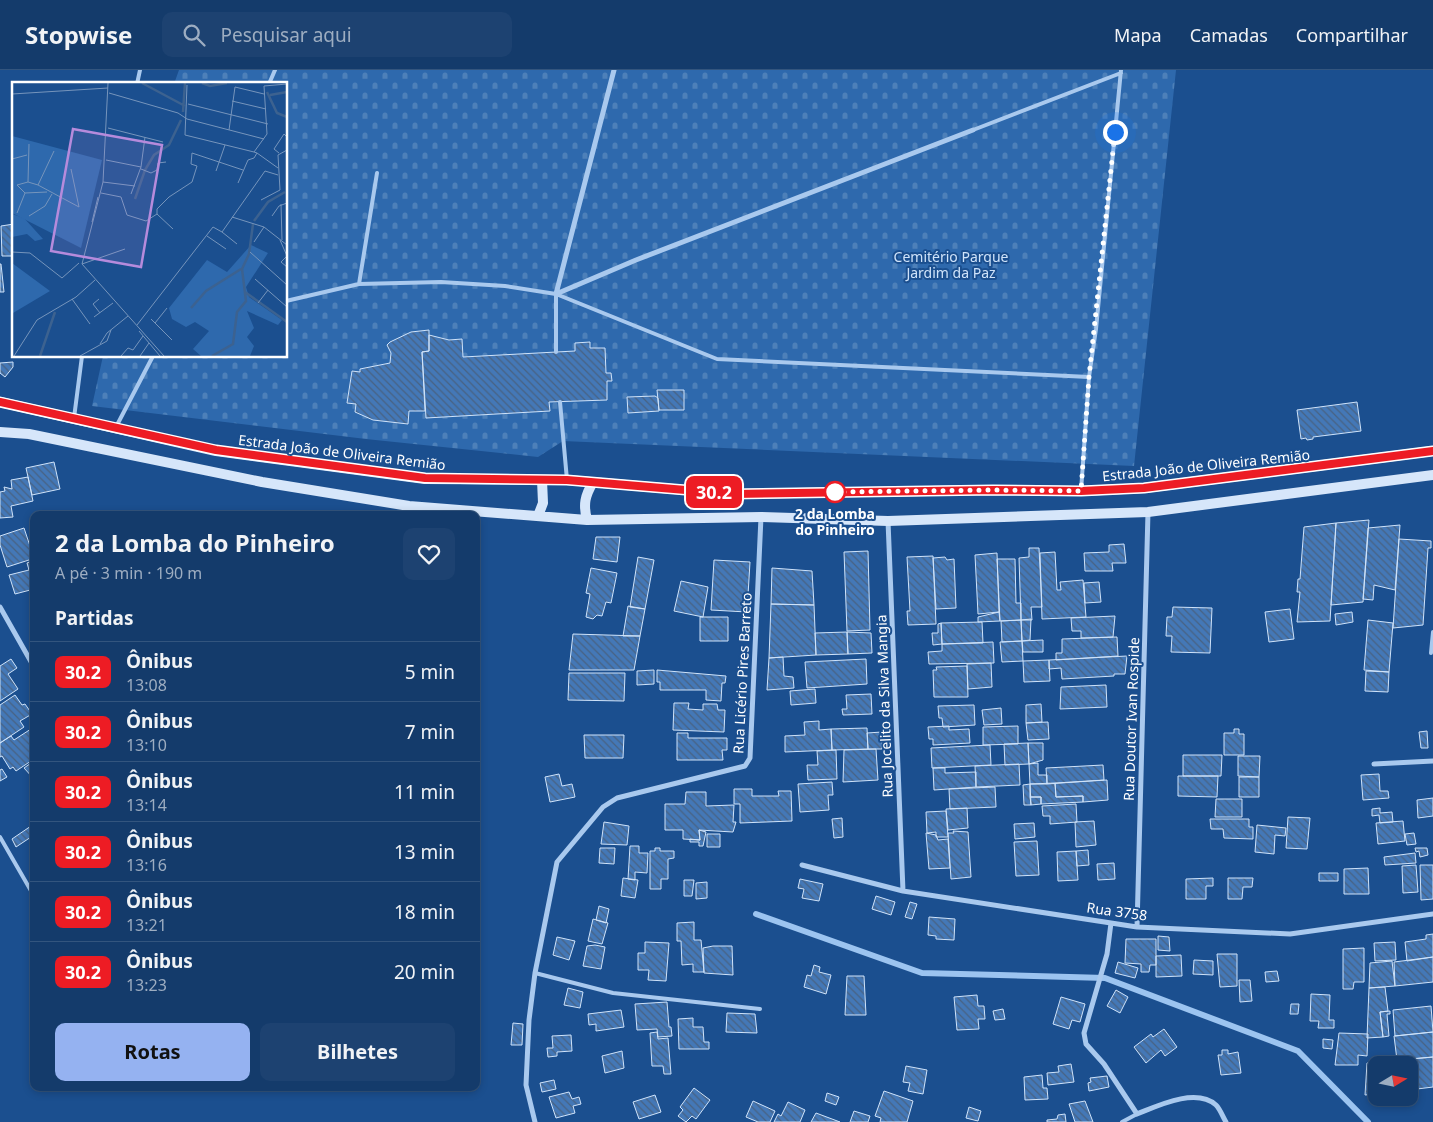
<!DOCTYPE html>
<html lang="pt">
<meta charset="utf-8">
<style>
body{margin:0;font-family:"Noto Sans",sans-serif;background:#1d4271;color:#f1f3f6;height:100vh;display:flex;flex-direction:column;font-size:19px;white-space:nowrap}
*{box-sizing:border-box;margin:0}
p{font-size:16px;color:#9dadc1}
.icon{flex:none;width:28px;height:28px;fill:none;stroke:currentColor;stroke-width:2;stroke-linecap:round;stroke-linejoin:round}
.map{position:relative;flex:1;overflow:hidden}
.details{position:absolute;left:30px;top:441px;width:450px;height:580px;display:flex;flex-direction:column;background:#143b6b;border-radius:10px;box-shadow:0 2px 8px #0003,0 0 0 1px #33557e}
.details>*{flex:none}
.badge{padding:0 10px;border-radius:8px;font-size:18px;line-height:32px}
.needle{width:32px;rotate:80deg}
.buttons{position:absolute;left:1368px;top:986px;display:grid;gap:10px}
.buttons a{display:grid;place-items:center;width:50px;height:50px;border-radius:10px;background:#143b6b;box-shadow:0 2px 8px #0003,0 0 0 1px #33557e;font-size:25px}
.you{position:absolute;width:25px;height:25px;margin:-12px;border:4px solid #fff;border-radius:50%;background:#1a73e8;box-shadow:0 0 0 8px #1a73e833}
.map>.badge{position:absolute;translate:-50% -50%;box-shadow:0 0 0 2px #fff}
h2{padding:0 25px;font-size:19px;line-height:45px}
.round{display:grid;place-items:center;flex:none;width:52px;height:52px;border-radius:10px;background:#1d4271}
.head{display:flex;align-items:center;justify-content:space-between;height:85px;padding:0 25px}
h1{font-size:24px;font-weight:700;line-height:38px}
.action{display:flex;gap:10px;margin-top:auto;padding:10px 25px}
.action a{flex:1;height:58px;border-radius:10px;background:#95b2f1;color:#111;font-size:20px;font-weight:700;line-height:58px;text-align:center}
.action a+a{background:#1d4271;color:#f1f3f6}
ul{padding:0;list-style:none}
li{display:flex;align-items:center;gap:15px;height:60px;padding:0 25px;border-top:1px solid #33557e}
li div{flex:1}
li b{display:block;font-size:19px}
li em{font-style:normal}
li .badge{min-width:55px;font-weight:700;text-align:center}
header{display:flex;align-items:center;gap:30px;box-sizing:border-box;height:70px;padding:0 25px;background:#143b6b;border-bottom:1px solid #33557e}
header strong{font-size:24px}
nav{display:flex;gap:28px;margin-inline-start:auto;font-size:18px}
.search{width:350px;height:45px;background:#1d4271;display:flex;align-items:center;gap:12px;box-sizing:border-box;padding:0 18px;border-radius:10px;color:#9dadc1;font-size:19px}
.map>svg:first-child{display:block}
.cemetery{fill:url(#cemetery-stones)}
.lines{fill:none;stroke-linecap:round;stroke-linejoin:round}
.stream{stroke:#9cc4f0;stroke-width:6}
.building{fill:url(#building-back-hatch);stroke:#cfe3fa}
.service{stroke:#a9c9ee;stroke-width:4}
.minor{stroke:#a9c9ee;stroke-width:5}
.secondary{stroke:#d6e6fa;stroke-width:10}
.line-casing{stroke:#fff;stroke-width:11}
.line{stroke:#ed1c24;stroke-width:8}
.walk{stroke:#fff;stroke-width:5;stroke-dasharray:0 9}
.stop-dot{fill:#fff;stroke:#ed1c24;stroke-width:2.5}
.labels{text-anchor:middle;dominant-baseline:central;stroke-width:4;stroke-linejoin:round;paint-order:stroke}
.park-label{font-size:14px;fill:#cfe3fa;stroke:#1b4f8f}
.street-label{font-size:14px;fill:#fff;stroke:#1b4f8f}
.stop-label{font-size:14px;font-weight:bold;fill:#fff;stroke:#1b4f8f}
.inset-river{fill:none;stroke:#3c6290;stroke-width:2.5}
.inset-road{fill:none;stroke:#7695bc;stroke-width:1}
.view{fill:#b68bdc;fill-opacity:0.15;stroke:#b68bdc;stroke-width:2.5}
.inset-edge{fill:none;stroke:#fff;stroke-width:2.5}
</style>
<header>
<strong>Stopwise</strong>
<div class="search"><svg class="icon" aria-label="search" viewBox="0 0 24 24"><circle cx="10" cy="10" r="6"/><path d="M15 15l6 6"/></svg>Pesquisar aqui</div>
<nav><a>Mapa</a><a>Camadas</a><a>Compartilhar</a></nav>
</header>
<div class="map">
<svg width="1433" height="1052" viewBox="0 0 1433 1052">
<defs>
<pattern id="cemetery-stones" width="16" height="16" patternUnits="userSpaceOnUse" patternTransform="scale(1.25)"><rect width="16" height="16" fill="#2e69ad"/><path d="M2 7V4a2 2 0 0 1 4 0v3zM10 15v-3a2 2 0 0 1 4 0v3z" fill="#4d80b9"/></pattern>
<pattern id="building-back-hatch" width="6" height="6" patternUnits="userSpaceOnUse" patternTransform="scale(1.25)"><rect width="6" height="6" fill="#4478b7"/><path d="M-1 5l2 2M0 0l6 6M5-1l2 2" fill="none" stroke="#486282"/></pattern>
</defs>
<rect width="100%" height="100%" fill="#1b4f8f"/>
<!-- cemetery -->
<path class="cemetery" d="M179,0H1176L1134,396L563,371L538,387L366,369L92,336L103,286H286V14H174Z"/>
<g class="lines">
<!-- stream -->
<path class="stream" d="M756,844L922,903L1105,908L1298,981L1368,1052"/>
</g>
<!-- building -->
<path class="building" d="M14,154V186H2L1,156Z
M0,194H1L4,222H0Z
M429,260V281L422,282L425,341H409L408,354L373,350L355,342L356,334L347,333L352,301L360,302V299L390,293L391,283L387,275L390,272L411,262Z
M429,265L449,270L462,269L463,287L575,281V273L590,272V278H605L606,303H611L612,311H607V330L549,332L550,341L426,348L422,282L429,281Z
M13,292V297L5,307L0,303V293Z
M657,320H684V340H659Z
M655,326L658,328L659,341L628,343L627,327Z
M1357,332L1361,361L1313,367V369L1307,370L1306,368L1301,369L1297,340Z
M54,392L60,419L32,425L26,398Z
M28,407L33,431L11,436L13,447L0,448V422L5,421L4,417L12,419L11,410Z
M1369,450L1363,532L1331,535L1336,453Z
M1336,453L1330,551L1297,552L1300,522H1297L1298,509H1300L1304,457Z
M1400,455L1395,520L1374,515L1373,530L1363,529L1368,458Z
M24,458L30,476L34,475V490L32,489L7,497L0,475V466Z
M596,467H620L617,492L593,489Z
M1399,469L1431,471V478H1428L1423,555L1393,558Z
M1124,474L1126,493H1112L1113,501H1085L1084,483L1109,482V475Z
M1029,478H1039L1042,537H1031L1032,550H1021L1019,488L1029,487Z
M868,481L870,560L847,561L844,482Z
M1055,482L1057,520H1061L1060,512L1083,510L1086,547L1042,549L1040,483Z
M997,483L999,542L978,544L975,485Z
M933,486L936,554L908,555L907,541H910L907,487Z
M638,487L654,490L645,539L630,537Z
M945,487L947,490L954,489L956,538L936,539L933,488Z
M997,489H1015L1016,533H1021V550L1000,551Z
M34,490V519L15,524L9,505L29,500L27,493Z
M714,490L750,492L747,542L711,540Z
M591,498L617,503L611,533L606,532L602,546L597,545L593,549L586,547L590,524L586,523Z
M772,498L812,501L814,535L771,534Z
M681,511L708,517L703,547L674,541Z
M1099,512L1101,532L1085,533L1084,513Z
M771,534L814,535L816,585L769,588Z
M628,536L645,539L640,566H623Z
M1173,537L1212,538L1210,583L1171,582L1172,566H1166L1167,547H1172Z
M1290,539L1294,569L1269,572L1265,542Z
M999,542L1000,551L978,552V547Z
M1352,542L1353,552L1336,555L1335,544Z
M1115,546L1113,567L1081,568V561H1072L1071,548Z
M700,547H728V571H700Z
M1031,549L1030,570L1022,571L1021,550Z
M1021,550L1022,571L1002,572L1001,551Z
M1368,550L1393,553L1389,602L1364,600Z
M982,552L983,573L942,574L941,553Z
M941,553L942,574L933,575L932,563H938V554Z
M847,562L848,584L816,585L815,563Z
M847,562L871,563L872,583L848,584Z
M573,564L640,566L634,600H569Z
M1117,567L1118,586L1056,590V583H1062V569Z
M1043,570V582H1023L1022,571Z
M1022,571L1023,591L1002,592L1000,572Z
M993,572L994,593L929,594L928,582L942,581V574Z
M1127,586L1125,604H1114V606L1062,609L1061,598L1049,599V590Z
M783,587L784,606L793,607L794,618L767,620L769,588Z
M11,589L17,598L8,604L18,619L0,631V596Z
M866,589L867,614L807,618L805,592Z
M1049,590L1050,611L1024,612L1023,591Z
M991,593L992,617L968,619L967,594Z
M967,596L968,627H934L933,600H937L936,597Z
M654,600V614L637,615V601Z
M657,600L726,606L725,613H722L721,631L706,630V620H660V612H657Z
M1366,601L1389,602L1388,622L1365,621Z
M569,603H625L624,631L568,630Z
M1106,615L1107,637L1060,639L1061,617Z
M815,619L816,633L791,635L790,621Z
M871,624L872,644L843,645L842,639H847L846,625Z
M15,625L22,635L25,634L32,644L20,651L24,657L0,673V635Z
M674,633H689L688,639L703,640V634H717L718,640H725L724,662L673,660Z
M1041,634L1042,652L1026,653V635Z
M974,635L975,655L943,657L942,648H939L938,636Z
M1001,638L1002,654L984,655L982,640Z
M819,651V660L831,659L832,680L785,682V666L805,665L804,652Z
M1048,652L1049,669L1028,670L1026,653Z
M949,656V660L969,659L970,673L933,675V669H929L928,657Z
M1018,656V674L983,675V657Z
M34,657V689L16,701L13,697L10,699L2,686L0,687V673L11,666L14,670Z
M867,658L868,679L832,680L831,659Z
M1234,659H1239V664H1244V685H1224V663H1234Z
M1427,661L1428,678H1421L1419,662Z
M882,662V679H868L867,663Z
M677,663H688V668H727V680H722L723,690H677Z
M584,665H624L623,688H585Z
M1028,673H1043V690L1029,694Z
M1028,673L1029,694L1005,695L1004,674Z
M990,675L991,695L932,698L931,678Z
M876,679L878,710L843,712L844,680Z
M836,680L837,709L808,710L807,695H818L817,681Z
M1183,685H1222L1221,706H1183Z
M1238,686H1260L1259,707L1238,706Z
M34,691V709L24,698Z
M1038,693V705H1047V714H1030L1029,694Z
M1019,694L1020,715L976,717L975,696Z
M1103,695L1104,710L1047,714L1046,698Z
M933,698H945V703L976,702V717L934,720Z
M2,699L7,707L0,711V700Z
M559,704L562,716L572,714L575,727L550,732L545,707Z
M1379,704L1380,721H1388L1389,728L1363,730L1361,705Z
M1178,706H1218L1217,727L1178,726Z
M1239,707H1259V727H1239Z
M1107,710L1108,730L1083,732V726L1056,727L1055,713Z
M832,712L833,725H828L829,740L800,742L798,714Z
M1055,713L1056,727L1083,726V732L1041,734V727H1030V714Z
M1030,714L1031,735H1024L1023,715Z
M995,717L996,737L950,739L949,719Z
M734,719H752V726H779L778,721H791L792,751L740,753V734H734Z
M686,722H706V736L734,735L733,752H736L733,762L699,760L700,770L683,769V760H665V734H685Z
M1030,727H1041V734L1031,735Z
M1433,728V746L1418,748L1417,730Z
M1216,729H1242V747H1215Z
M1076,734L1077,752L1050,754V746H1043L1042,736Z
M967,738L968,758L948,760L946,739Z
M1380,738V743L1392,742L1393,752L1380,753L1379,745L1372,746V739Z
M946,741L948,767H936V762L927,763L926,742Z
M1288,747L1310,748L1307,779L1286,778Z
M842,748L843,767L834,768L832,749Z
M1210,749H1249V757H1253V769L1224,768L1223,759H1211Z
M1094,751L1096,775L1076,777L1075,752Z
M1403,751L1405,771L1378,774L1376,753Z
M604,752L629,756L627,775L601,774Z
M1034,753L1035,767L1015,769L1014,754Z
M1257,755L1286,758L1285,766L1275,765L1274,784L1255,782Z
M31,756L34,765L16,777L12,769Z
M699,760L706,762L703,776H699V772H690V769L700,770Z
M953,761L968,762L971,807L951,809L948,763H954Z
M926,763L936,765L938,770L948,769L950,798L929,799Z
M1414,763L1416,774L1407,775L1405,764Z
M707,764H720V777H707Z
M1037,771L1039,805L1016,806L1014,772Z
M630,776H639V783H648L647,803L635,802V810L628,809Z
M600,778H615L614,794L599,793Z
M655,778H660V781H674V788L668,789V809H661V819H650V781H655Z
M1415,778H1427L1428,785L1420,787L1419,781L1416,782Z
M1088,780L1089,795L1077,796L1076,781Z
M1076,781L1078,810L1058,811L1057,782Z
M1415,783L1416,793L1385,795L1384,787Z
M1114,793L1115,809L1098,810L1097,794Z
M1416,795L1418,822L1403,823L1402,796Z
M1420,795H1433V829L1421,830Z
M1368,798L1369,824H1344V799Z
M1319,803H1338V811H1319Z
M623,808L638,810L635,828L621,826Z
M1213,808V816H1206V829H1186V809Z
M1228,808H1253L1252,817H1243L1242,829H1228Z
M800,809L823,814L819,831L802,828L804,819L798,818Z
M684,810H694L692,826H684Z
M707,812V828L696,829V813Z
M876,826L895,832L891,845L872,839Z
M910,832L917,834L912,849L905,847Z
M599,836L609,839L606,853L596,850Z
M929,847L955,849L954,870L936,869V866L928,865Z
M593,849L608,853L602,874L588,871Z
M694,852V870H701L704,902H693V894L682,895L681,871H677V853Z
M1433,864V887L1407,891L1405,872L1426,869V865Z
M1158,866L1169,867L1170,881L1158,880Z
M557,867L575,871L569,890L553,885Z
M1126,869H1156V895H1150L1149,902H1141V894L1125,893Z
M645,872L669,873L666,911L648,910L649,900H638V883H645Z
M1395,872L1396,890L1375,891L1374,873Z
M595,875L605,877L601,899L583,896L587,876Z
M713,876H732L733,905L704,903L703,878Z
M1364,878V912H1354L1353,919H1343V879Z
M1217,884H1237V916L1220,917Z
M1181,885L1182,906L1156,907V886Z
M1433,887V912L1395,916L1394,892Z
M1194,890L1213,891V905L1193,904Z
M1392,891L1395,916L1369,918L1370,893Z
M1118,892L1138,898L1135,908L1115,903Z
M814,895L820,897L819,902L831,905L826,924L804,917L807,905L811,906Z
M1277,901L1279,911L1266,912L1265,902Z
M847,906H864L866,945H845Z
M1239,910H1250L1252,931L1240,932Z
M1385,917L1388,941L1380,942L1383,967L1367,968L1369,918Z
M568,918L583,922L580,938L564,935Z
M1116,920L1128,927L1120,943L1107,936Z
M1311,924L1330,925L1329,950H1334V958H1318L1319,951H1310Z
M977,925L978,936H984L985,949H978L979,959L957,960L954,927Z
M1061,927L1085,934L1080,952L1072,950L1069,959L1053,954Z
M667,932L669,957H671L672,966L658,967L657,959L637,960L635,934Z
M1291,934H1299L1298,944H1290Z
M1431,936L1433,962L1395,966L1393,940Z
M1003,939L1005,949L995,950L993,941Z
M621,940L624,957L596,961V954L589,955L588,944Z
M1390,941V944H1387L1389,966L1383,967L1380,942Z
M727,943L755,944L757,963L726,962Z
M693,948V957H703L704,972H709V979H679L678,949Z
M513,953L523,954L522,975H511Z
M1164,959L1177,977L1165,986L1161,980L1146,993L1134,977L1151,964L1153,967Z
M657,962L658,969L668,968L671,1004H664L663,996H652L650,963Z
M1433,962V987L1397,990L1394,966Z
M1339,963L1368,964L1367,986L1358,985V995H1335Z
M571,965L572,981L557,982V986L548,987L547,978H553L552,966Z
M1323,969L1333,970L1332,979L1323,978Z
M1222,980H1228V984L1238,982L1241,1003L1221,1005L1218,985H1222Z
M622,981L624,998L605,1003L602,986Z
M1433,987V1017L1409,1020V995H1403L1402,990Z
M1387,991L1386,995H1376V1024L1365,1025L1367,993Z
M1071,994L1074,1012L1048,1015L1047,1003L1059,1002L1058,996Z
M906,996L927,1000L923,1024L908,1021L910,1013L903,1012Z
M1042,1005L1043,1018H1047L1048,1029L1025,1030L1024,1007Z
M1107,1006L1109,1017L1089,1021L1088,1013L1091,1012L1090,1008Z
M554,1010L556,1019L542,1022L540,1013Z
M694,1018L710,1030L696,1049L692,1046L686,1052L678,1046L683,1040L680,1037Z
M884,1021L913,1031L907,1052H880L881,1048L875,1046Z
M569,1022L572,1029L579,1027L581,1034L573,1036L575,1043L556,1048L549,1027Z
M827,1023L839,1027L836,1035L825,1031Z
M655,1025L661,1042L639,1049L633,1032Z
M753,1031L775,1041L770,1052H758L746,1047Z
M1085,1031L1093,1052H1075L1069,1034Z
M788,1032L805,1040L800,1052H774L778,1044L781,1046Z
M969,1037L981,1041L978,1051L966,1048Z
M854,1041L870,1046L868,1052H850Z
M816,1043L840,1052H811Z
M1065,1044L1066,1052H1047V1050L1057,1049L1058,1045Z"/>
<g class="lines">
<!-- service -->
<path class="service" d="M137,14L140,0
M269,14L275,0
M973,60L1121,3
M359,214L377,103
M556,224V282
M286,231L359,214L441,212L505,216L556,224L717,289L1089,307
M560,332L567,410
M74,348L82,286
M116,357L153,286
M1081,421L1089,307L1096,259L1121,0
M1431,583L1433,562
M0,767L34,826
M535,903L613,923L760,939
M1122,1052L1137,1044"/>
<!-- minor -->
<path class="minor" d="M556,224L636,190L973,60
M556,224L614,0
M888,451L903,821
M0,537L34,597
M1374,694L1433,691
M802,795L903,821L1137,857L1290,864L1433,844
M1111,853L1107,884L1084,963L1086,974L1104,994L1137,1044C1157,1036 1196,1017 1216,1035C1220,1039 1223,1047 1226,1052
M1137,857L1148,442
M535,1052L526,1015L529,950L535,903L557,792L603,737L617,728L745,696L750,688L761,447"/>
<!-- secondary -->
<path class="secondary" d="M0,332L216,381L425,409L567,410L733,424L993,420L1081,421L1144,418L1433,381
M0,362L29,364L262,412L409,436L587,450L761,447L888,451L1148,442L1433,405
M538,446L543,433L542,410
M587,450C583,434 585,426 593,412"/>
</g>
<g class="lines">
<defs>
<path id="line" d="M0,332L216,380L425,408L567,410L733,424L993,420L1081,421L1144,418L1433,381"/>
</defs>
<!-- line casing -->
<use href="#line" class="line-casing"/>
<!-- line -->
<use href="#line" class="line"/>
<!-- walk -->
<path class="walk" d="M835,422L993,420L1081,421L1089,307L1115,62"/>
</g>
<!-- markers -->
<circle class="stop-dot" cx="835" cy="422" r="10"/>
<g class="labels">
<!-- park labels -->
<g class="park-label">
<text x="951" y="186">Cemitério Parque<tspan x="951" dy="16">Jardim da Paz</tspan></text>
</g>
<!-- street labels -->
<g class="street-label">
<text transform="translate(342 382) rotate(7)">Estrada João de Oliveira Remião</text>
<text transform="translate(1206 395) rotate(-6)">Estrada João de Oliveira Remião</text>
<text transform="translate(742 603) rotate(-87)">Rua Licério Pires Barreto</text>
<text transform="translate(884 636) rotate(-92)">Rua Jocelito da Silva Mangia</text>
<text transform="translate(1131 649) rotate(-88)">Rua Doutor Ivan Rospide</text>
<text transform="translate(1117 841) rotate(8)">Rua 3758</text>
</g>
<!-- stop labels -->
<g class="stop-label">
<text x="835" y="443">2 da Lomba<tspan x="835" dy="16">do Pinheiro</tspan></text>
</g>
</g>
<!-- overview -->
<g transform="translate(12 12)">
<rect width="275" height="275" fill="#1b4f8f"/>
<path d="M0,132L12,136L31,157L23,159L15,152L0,155ZM239,163L256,171L234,205L237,215L270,238L266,243L235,229L242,246L235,255L242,264L238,274H189L181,267L197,249L183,240L174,245L160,237L157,226L195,178L215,190ZM0,181L38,209L1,231H0Z" fill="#2e69ad"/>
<path d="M0,54L90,78L69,166L0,131Z" fill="#2e69ad"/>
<path class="inset-river" d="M130,1L173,24M190,1L198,4L215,1M255,10L265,31L275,35M258,13L275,10M171,30L173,1M123,117L133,88L142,73L157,63L169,38M242,139L256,120L273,110M233,210L275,240M179,226L194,209L229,187M28,274L43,230M200,274L221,262L225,230L234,219L230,187L237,172L241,142"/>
<path class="inset-road" d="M96,1L91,100L70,182L152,274M175,3L173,53L242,70M97,11L166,31L175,37L252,57M0,12L96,6M220,19L254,27M176,22L256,42M96,46L151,60M217,48L223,5L252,12M245,71L266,86M267,71L262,67L272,52L275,55M0,77L15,73M94,78L129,85M59,87L67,125M129,87L139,91L145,88L146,81L154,80M204,89L213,63M16,100L17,62M91,100L123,104M226,101L236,78L242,76L245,71L242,70L255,52L252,4L275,2M26,103L42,69M268,108L266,73L275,68M35,110L13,111L5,103L16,100L26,103L67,125M89,111L109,115L115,133L134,139L145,132L161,147M119,112L129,85L133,55M249,118L268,108M269,122L270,158M5,131L13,111M145,132V127L157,115L180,100L185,84L179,82L180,71L231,88M17,134L33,124L40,112M260,134L267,124L275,121M220,135L252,145L275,163M80,140L86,115M210,150L225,162M195,154L214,167M268,158L275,174M242,160L252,145M0,170L18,171L50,196L67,181M238,170L275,203M275,174L269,180L275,185M70,182L113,167M243,197L275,225M60,217L78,242M87,217L81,222L88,231M246,221L256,208M82,235L101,221M139,237L160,258M143,241L155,226M125,243L201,145L210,150L253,89L266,93M127,249L148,274M88,262L95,251L116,234M2,274L25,238L64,215L83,198M68,274L95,259L99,248M109,274L116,266L121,268L131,254M128,274L137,261"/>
<path class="view" d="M61,47L150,63L129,185L39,169Z"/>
<rect width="275" height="275" class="inset-edge"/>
</g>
</svg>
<div class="buttons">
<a><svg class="needle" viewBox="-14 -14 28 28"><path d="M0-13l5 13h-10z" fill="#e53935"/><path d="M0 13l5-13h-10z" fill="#9dadc1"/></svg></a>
</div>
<div class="you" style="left:1115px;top:62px"></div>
<b class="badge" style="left:714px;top:422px;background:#ed1c24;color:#fff">30.2</b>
<section class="details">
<div class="head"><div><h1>2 da Lomba do Pinheiro</h1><p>A pé · 3 min · 190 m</p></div><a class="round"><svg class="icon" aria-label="heart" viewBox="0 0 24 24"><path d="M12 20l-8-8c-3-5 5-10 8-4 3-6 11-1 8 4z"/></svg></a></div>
<h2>Partidas</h2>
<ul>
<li><span class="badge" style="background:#ed1c24;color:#fff">30.2</span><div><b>Ônibus</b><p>13:08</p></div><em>5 min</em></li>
<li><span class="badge" style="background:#ed1c24;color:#fff">30.2</span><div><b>Ônibus</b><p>13:10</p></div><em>7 min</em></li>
<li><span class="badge" style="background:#ed1c24;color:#fff">30.2</span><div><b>Ônibus</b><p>13:14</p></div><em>11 min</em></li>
<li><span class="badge" style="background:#ed1c24;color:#fff">30.2</span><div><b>Ônibus</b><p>13:16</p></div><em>13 min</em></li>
<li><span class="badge" style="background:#ed1c24;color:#fff">30.2</span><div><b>Ônibus</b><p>13:21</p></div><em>18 min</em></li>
<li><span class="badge" style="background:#ed1c24;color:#fff">30.2</span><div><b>Ônibus</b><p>13:23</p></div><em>20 min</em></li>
</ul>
<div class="action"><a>Rotas</a><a>Bilhetes</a></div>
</section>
</div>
